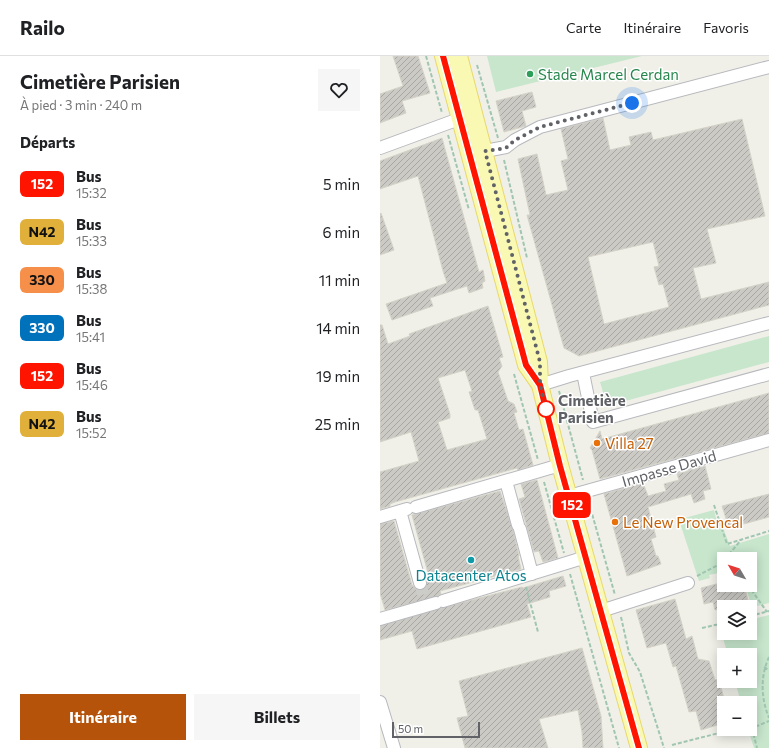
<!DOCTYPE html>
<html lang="fr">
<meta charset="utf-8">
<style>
body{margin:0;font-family:Commissioner,sans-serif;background:#f6f6f6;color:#202124;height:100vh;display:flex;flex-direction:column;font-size:15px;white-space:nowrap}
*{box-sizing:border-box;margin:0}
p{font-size:13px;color:#757577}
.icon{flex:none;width:22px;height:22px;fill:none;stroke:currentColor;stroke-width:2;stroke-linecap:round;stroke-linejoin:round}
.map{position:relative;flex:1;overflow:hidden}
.side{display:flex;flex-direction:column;background:#fff;width:380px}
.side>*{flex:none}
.badge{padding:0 8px;border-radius:6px;font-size:14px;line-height:26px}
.needle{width:26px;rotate:309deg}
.buttons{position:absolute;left:337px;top:496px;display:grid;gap:8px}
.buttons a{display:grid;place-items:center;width:40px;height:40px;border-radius:0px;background:#fff;box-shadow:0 2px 10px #0003;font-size:20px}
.scale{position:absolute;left:12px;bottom:10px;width:88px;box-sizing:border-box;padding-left:4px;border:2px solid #606267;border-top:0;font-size:11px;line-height:14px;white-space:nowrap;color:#606267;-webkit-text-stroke:3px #fff;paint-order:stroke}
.you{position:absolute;width:20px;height:20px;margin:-10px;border:3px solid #fff;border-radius:50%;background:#1a73e8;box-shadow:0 0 0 6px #1a73e833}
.map>.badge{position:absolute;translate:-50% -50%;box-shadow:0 0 0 2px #fff}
h2{padding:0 20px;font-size:15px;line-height:36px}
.round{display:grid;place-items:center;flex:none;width:42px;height:42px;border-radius:0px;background:#f6f6f6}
.headline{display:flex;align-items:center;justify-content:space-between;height:68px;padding:0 20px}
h1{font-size:19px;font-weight:700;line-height:30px}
.action{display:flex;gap:8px;margin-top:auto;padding:8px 20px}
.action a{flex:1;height:46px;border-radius:0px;background:#b45309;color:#fff;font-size:16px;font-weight:700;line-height:46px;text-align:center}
.action a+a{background:#f6f6f6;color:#202124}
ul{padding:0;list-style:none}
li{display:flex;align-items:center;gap:12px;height:48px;padding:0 20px}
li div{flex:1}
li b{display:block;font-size:15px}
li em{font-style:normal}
li .badge{min-width:44px;font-weight:700;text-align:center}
header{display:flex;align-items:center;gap:24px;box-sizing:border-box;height:56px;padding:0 20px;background:#fff;border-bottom:1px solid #e0e0e0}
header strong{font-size:19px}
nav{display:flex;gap:22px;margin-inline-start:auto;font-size:14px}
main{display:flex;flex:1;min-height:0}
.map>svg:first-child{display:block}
.park{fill:#c7e6cc}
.building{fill:url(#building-hatch);stroke:#d5d3c7;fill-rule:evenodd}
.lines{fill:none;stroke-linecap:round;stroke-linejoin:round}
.minor-tunnel{stroke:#ccccc8;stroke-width:12;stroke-dasharray:12 6;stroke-linecap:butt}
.minor-casing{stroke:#b8b9be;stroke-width:14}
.major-casing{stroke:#e8d86a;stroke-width:18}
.path{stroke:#a0c6b1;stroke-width:2;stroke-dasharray:4 2;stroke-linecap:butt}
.minor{stroke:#fff;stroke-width:12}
.major{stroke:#f9f9b4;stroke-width:16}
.line-casing{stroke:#fff;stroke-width:9}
.line{stroke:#ff1400;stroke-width:6}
.walk{stroke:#606267;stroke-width:4;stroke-dasharray:0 7.2}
.leisure-dot{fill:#2e9e5b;stroke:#fff;stroke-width:1.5}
.stop-dot{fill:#fff;stroke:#ff1400;stroke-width:2}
.food-dot{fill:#e8710a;stroke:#fff;stroke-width:1.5}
.culture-dot{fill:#0f9aa8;stroke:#fff;stroke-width:1.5}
.labels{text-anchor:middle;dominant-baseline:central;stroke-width:3;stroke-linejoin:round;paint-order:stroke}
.leisure-label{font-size:15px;fill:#27864d;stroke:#fff;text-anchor:start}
.stop-label{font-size:15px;font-weight:bold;fill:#606267;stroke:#fff;text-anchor:start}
.food-label{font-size:15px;fill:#c56008;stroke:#fff;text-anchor:start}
.street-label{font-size:15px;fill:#606267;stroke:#fff}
.culture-label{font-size:15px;fill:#0d838f;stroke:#fff}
</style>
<header>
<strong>Railo</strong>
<nav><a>Carte</a><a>Itinéraire</a><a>Favoris</a></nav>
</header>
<main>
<section class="side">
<div class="headline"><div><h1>Cimetière Parisien</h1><p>À pied · 3 min · 240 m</p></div><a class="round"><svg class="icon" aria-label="heart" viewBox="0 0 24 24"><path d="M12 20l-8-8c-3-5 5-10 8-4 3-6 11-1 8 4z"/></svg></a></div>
<h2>Départs</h2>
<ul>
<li><span class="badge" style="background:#ff1400;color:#fff">152</span><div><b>Bus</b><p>15:32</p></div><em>5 min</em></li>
<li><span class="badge" style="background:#e0b03a;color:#111">N42</span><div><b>Bus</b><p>15:33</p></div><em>6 min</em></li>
<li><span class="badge" style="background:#f68f4a;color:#111">330</span><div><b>Bus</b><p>15:38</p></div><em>11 min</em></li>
<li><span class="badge" style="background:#0072bc;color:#fff">330</span><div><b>Bus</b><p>15:41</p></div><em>14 min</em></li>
<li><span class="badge" style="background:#ff1400;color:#fff">152</span><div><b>Bus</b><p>15:46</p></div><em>19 min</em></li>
<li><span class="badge" style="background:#e0b03a;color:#111">N42</span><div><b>Bus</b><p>15:52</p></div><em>25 min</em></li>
</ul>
<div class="action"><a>Itinéraire</a><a>Billets</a></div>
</section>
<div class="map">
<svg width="389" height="692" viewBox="0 0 389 692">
<defs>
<pattern id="building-hatch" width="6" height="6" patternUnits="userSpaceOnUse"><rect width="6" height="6" fill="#cccac5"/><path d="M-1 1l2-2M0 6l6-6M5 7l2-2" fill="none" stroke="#a9a7a4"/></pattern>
</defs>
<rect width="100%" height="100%" fill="#f0f0e9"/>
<!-- park -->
<path class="park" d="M107,0H262L116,36Z
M389,280V306L227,350L220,326Z
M334,454L336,462L341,466L350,490L389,478V547L370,552L348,551L370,545L365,529H370V503H344V516L329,519L330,522L319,525L300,467L301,463Z
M389,559V692H374L368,673H370V647H361L355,625H370V599H348L340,572L344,571V577H370V564Z"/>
<!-- building -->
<path class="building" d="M13,0H38L50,37L22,45L26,57L0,67V38L23,30Z
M152,36L156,51L142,55L146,70L124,76L116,45Z
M223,62L230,94L251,89L249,81L271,76L273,84L362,63L385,160L327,173L336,207L313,212L321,243L389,226V249L199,300L184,292L147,159H150L138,103L157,98L166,139L188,134L181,105L188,103L181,73ZM273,186L279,210L274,211L279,229L283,228L289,251L224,268L208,201Z
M62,82L99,216L103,214L105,225L102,227L103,232L89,237L87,230L50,242L53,250L12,264L6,248L67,227L63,215L38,120L0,133V105Z
M1,157L14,194L0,199V158Z
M108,250L123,301L119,302L122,310L118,316L128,345L134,348L137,356L134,357L139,374L143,373L153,409L138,414L137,412L15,446L10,448V450L0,453V416L39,405L31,376L0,386V269H2L8,288L30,280L29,278ZM85,314L92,335L89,336L95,354H98L107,383L67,394L58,366L70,362V358L58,322Z
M389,337V377L220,423L212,394L210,392L220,375L222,383Z
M325,410L331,433L323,435L325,443L314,447L311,438L268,451L276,481L271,483L276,500H278L281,508L247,520L224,438L263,427L268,440L286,435L284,428L299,424L297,418Z
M157,424L178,502L163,506L159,495L154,496L139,443L145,441L141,428Z
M120,435L133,474L139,500H138L141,513L60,535L61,538L58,540L5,554L0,537V468L14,465L32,529L38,534H42L46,532L47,525L50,524L32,459Z
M389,438V461L349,472L342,450Z
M183,520L186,530L169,535L170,541L147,548L151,561L37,593L32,575L0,584V570L61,552L142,531L143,532Z
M344,526V529H364L368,544L350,548L351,550L335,554L333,546L324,548L321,532Z
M295,543L306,583L312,580L318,603L329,605L335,624L339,623L345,647H344V667L321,674L316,655L309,656L296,610L293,611L286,587L267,592L256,554Z
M202,592L221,660L223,692H203L202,676L198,654L159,663L168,692H85L77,662L88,660L79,625Z"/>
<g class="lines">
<!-- minor-tunnel -->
<path class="minor-tunnel" d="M40,527L44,541"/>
<defs>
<path id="minor" d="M0,92L79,63
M105,95L126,91L135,84L160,71L389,11
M203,317L213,366L389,318
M160,329L189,320L389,267
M126,425L138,469
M189,440L389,384
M36,451L180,409
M20,455L40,527
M0,461L27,453
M140,473L152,518
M63,545L206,501
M221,555L308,527
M0,563L56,547
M0,646L14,692"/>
<path id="major" d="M63,0L146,309L160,329
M79,0L159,306L160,329L180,409L259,692"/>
</defs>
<!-- minor casing -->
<use href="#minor" class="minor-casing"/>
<!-- major casing -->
<use href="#major" class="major-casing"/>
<!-- path -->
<path class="path" d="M46,0L62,57
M97,9L118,82
M68,79L89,154
M124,104L147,202
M134,318L158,404
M179,335L203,424
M164,426L184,497
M209,447L235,539
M334,449L347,488L389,475
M345,503L361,484
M190,518L239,692
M317,520L340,508L344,509
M368,529L387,556
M146,531L158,576
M370,560L389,555
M241,561L249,597L260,616L284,692
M322,572L344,567
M389,601C380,621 381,642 389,662
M384,611L389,614
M372,672L377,692
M370,673L389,665
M292,689L343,676L369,673"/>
<!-- minor -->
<use href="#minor" class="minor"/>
<!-- major -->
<use href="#major" class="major"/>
</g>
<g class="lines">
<defs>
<path id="line" d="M63,0L146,309L160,329L180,410L259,692"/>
</defs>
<!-- line casing -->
<use href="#line" class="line-casing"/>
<!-- line -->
<use href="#line" class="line"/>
<!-- walk -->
<path class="walk" d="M166,353L160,329V306L105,95L126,92L135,84L160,71L252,47"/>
</g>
<!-- markers -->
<circle class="leisure-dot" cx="150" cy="18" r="4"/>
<circle class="stop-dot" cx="166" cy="353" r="8"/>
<g class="food-dot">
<circle cx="217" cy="387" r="4"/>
<circle cx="235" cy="466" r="4"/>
</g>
<circle class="culture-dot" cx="91" cy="504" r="4"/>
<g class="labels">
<!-- leisure labels -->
<g class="leisure-label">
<text x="158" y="18">Stade Marcel Cerdan</text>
</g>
<!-- stop labels -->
<g class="stop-label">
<text x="178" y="344">Cimetière<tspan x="178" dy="17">Parisien</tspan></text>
</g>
<!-- food labels -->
<g class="food-label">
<text x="225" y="387">Villa 27</text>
<text x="243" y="466">Le New Provencal</text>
</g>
<!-- street labels -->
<g class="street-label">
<text transform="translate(289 412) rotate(-16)">Impasse David</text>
</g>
<!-- culture labels -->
<g class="culture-label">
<text x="91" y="519">Datacenter Atos</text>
</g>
</g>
</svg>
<div class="buttons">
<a><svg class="needle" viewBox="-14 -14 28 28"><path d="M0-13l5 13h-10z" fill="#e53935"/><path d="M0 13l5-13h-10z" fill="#757577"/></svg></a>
<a><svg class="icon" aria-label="layers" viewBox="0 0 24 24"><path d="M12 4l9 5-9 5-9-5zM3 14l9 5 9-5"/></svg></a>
<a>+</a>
<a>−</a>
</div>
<div class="scale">50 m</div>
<div class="you" style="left:252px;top:47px"></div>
<b class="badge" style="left:192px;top:449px;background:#ff1400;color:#fff">152</b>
</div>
</main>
